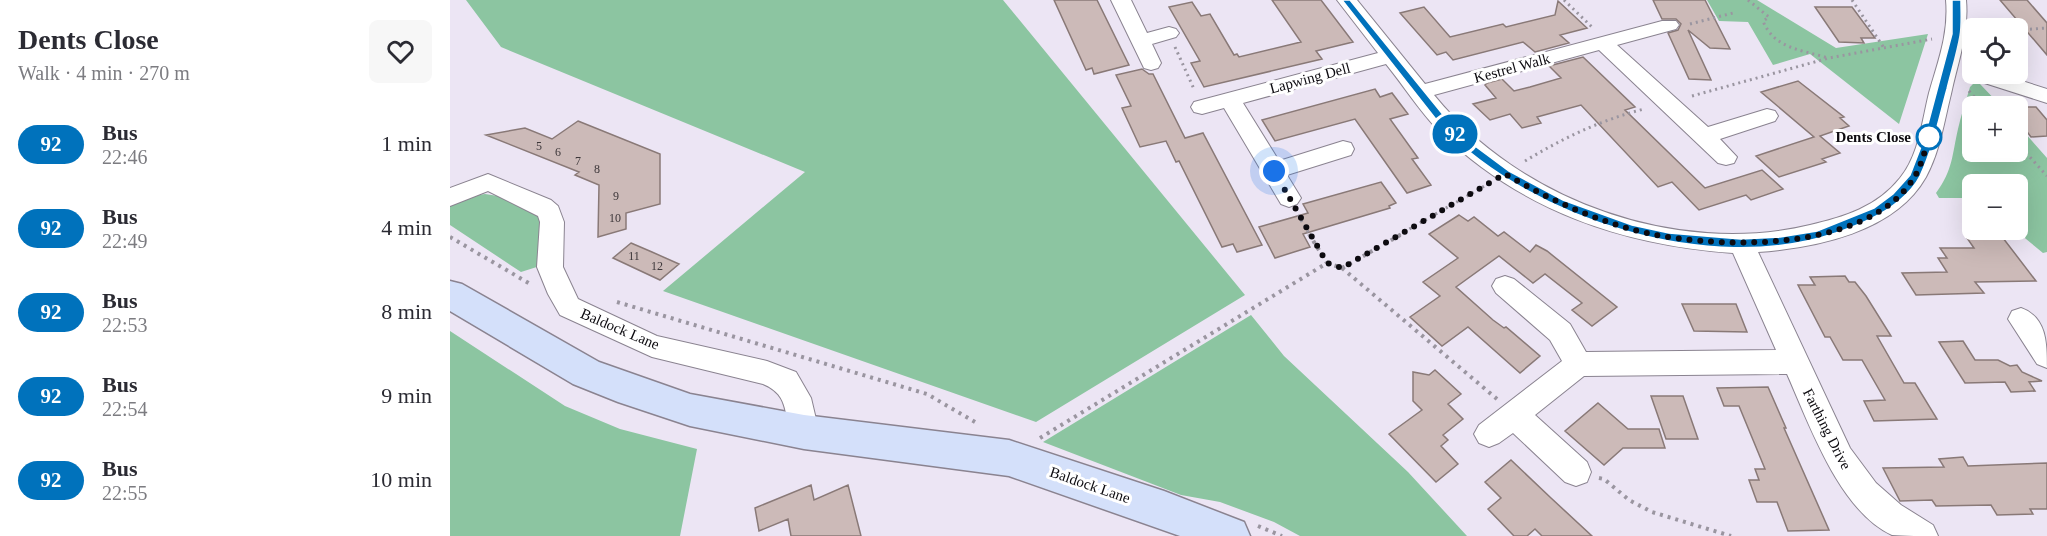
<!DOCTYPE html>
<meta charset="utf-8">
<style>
body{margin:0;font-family:"Times New Roman",serif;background:#f7f7f7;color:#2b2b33;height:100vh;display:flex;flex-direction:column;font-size:22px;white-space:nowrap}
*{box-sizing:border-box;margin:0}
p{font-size:20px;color:#7c7c81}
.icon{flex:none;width:33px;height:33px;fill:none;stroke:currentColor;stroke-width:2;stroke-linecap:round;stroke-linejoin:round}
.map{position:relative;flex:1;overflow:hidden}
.drawer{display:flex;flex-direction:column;background:#fff;width:450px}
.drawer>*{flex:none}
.badge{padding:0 12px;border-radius:20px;font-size:21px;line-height:39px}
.controls{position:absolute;left:1512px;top:18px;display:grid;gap:12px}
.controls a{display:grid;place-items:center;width:66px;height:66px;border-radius:9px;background:#fff;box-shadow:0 6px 24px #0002;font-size:30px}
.you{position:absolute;width:30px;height:30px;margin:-15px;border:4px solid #fff;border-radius:50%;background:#1a73e8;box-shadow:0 0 0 9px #1a73e833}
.map>.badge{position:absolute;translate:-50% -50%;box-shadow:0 0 0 3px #fff}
.round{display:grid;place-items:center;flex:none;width:63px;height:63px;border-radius:9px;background:#f7f7f7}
.head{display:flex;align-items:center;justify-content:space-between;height:102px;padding:0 18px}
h1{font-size:28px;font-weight:800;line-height:45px}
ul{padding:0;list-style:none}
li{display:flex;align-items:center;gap:18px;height:84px;padding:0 18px}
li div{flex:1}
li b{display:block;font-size:22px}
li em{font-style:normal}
li .badge{min-width:66px;font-weight:700;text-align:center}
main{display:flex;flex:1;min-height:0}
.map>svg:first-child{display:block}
.green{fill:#8cc5a1}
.building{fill:#ccbab8;stroke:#897977;stroke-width:1.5}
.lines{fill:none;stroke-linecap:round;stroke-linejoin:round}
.street-casing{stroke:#8a8390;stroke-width:2}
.secondary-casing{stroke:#8a8390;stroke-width:3}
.path-far1{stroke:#9a95a0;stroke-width:3;stroke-dasharray:2 4;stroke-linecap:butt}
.path{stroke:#9a95a0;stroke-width:4;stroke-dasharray:3 5;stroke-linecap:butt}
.street{fill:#fff;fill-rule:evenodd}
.secondary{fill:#d4e0fa;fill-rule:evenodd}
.line{fill:#0072bc;stroke:#fff;stroke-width:1.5}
.walk{stroke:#0d0b10;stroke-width:6;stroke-dasharray:0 10.8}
.stop-dot{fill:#fff;stroke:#0072bc;stroke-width:3}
.labels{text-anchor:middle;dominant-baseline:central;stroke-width:6;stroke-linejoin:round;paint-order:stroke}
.number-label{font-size:12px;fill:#3d373a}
.street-label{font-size:15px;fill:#0d0b10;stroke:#fff}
.stop-label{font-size:15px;font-weight:bold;fill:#0d0b10;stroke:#fff;text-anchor:end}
</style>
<main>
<section class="drawer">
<div class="head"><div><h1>Dents Close</h1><p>Walk · 4 min · 270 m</p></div><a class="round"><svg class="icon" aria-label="heart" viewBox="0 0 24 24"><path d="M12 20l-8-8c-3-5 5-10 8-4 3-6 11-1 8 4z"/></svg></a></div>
<ul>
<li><span class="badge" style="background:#0072bc;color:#fff">92</span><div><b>Bus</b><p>22:46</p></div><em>1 min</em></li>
<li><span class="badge" style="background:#0072bc;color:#fff">92</span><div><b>Bus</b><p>22:49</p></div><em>4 min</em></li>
<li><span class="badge" style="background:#0072bc;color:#fff">92</span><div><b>Bus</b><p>22:53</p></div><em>8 min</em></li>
<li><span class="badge" style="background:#0072bc;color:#fff">92</span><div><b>Bus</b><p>22:54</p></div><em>9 min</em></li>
<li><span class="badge" style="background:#0072bc;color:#fff">92</span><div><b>Bus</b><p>22:55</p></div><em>10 min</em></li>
</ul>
</section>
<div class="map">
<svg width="1597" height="536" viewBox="0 0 1597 536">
<rect width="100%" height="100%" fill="#ece5f4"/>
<!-- green -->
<path class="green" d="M16,0H553L795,295L586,422L213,291L355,172L51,47Z
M1257,0H1307L1386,48L1478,34L1449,124L1360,54L1323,65L1298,22L1269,21Z
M1523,84H1530L1551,106H1522V152H1568V125L1597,158V252L1593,253L1565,230H1568V184H1522V198H1489L1486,193C1503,170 1502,155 1508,129C1511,115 1516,101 1520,87Z
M35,194L48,196L93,216V265L71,272L0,225V204L11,198Z
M801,315L834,356L958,472L1017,536H850L824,522L770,502L731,495L593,442Z
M0,331L115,406L170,429L247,449L230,536H0Z"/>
<!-- building -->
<path class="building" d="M604,0H647L679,65L644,74L642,68L636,70Z
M822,0H871L903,42L866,51L872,59L754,87L741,63L750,61L719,7L742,2L751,16L760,14L784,55L787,54L789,57L851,42Z
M1203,0H1255L1280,49L1260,48L1238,30L1261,80L1239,79L1218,33L1228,30L1231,24L1226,19H1212Z
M1550,0H1577L1597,23V55Z
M1108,1L1137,28L1110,35L1119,43L1085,52L1073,42L1003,60L996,52L987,55L950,13L974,7L1000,37L1053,24L1056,27L1105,15Z
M1365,7H1402L1425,38H1411L1414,43L1389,42Z
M1133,57L1185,107L1175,110L1255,188L1312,170L1333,189L1301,200L1296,195L1249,210L1222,182L1208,187L1131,105L1087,117L1091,123L1072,128L1060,114L1040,120L1023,104L1046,98L1035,85L1037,83L1052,79L1064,91L1080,87L1111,78L1099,66Z
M692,69L699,74H703L735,138L753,133L812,245L787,252L783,244L772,247L729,161L726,162L716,141L690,147L672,108L681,106L666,75Z
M1348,81L1394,117L1390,118L1399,126L1370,136L1390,153L1372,159L1376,162L1329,177L1306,156L1364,137L1311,92Z
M925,89L930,97L942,93L958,114L940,119L968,158L962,159L981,185L957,193L905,119L825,141L812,120Z
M1568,107H1586L1597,120V136L1581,137L1568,120Z
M128,121L210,154V204L176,213V229L148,237L149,185L125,175L129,172L36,135L75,128L102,139Z
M931,182L946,203L939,206L940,208L853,234L860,247L825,258L809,227L858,213L853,204Z
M1009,215L1018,221L1024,217L1048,236L1054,232L1080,252L1086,245L1097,251L1167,307L1142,326L1122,310L1132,303L1095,274L1083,283L1049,256L1006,287L1043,320L1054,328L1056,327L1090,356L1070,373L1018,327L992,346L960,317L990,296L973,282L1008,258L979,234Z
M1517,238H1553L1586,281L1525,282L1534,293L1466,295L1452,273L1497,272L1488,258H1497L1490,248H1524Z
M181,243L202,252L229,264L210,280L163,258Z
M1395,276L1399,282H1405L1416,296L1441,336H1427L1454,383H1465L1487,419L1424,421L1414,401L1435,400L1412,360H1393L1380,337H1375L1348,285H1365L1360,277Z
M1232,304H1286L1297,332L1244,331Z
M1513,341L1525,360H1548L1560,366L1567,365L1572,372L1592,381L1579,382L1585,391L1561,392L1555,382L1515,383L1489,342Z
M985,370L1011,394L998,404L1013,419L993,435L998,440L991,446L1008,464L986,482L939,434L972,410L963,401V372L979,375Z
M1318,387L1336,428H1334L1379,530L1338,531L1327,502H1307L1299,480H1309L1305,469H1315L1289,406H1274L1267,388Z
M1201,396H1233L1248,439H1216Z
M1148,403L1178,429H1209L1215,448H1173L1154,465L1115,431Z
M1513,457L1518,466L1597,463V509H1580L1583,514L1547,515L1541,505L1486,506L1482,500L1450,501L1433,468L1494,467L1489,459Z
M1061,460L1101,498L1142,536H1092L1085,529L1077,536H1064L1038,509L1051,498L1035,482Z
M361,485L364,500L398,485L411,536H341L338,519L309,531L305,508Z"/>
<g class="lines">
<defs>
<path id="street" d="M661,0H681L697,33L719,27L726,29L729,33L726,37L702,44L711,63L708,68L701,70L694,68Z
M887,0H907L975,84L1212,21H1226L1229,25L1226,29L1167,45L1258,127L1317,109L1325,111L1328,116L1325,121L1270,139L1287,157L1284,163L1276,165L1268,163L1149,50L984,95C1070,201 1227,257 1360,225C1394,217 1427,207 1450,178C1469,155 1472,121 1479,93C1488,61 1499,34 1496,0H1516C1519,34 1508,61 1501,94C1494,122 1490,151 1476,177C1445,232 1366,248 1308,252L1400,448L1426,483L1451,505L1483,525L1488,536C1475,536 1453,536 1442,535C1389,511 1359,423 1337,374L1134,376L1085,415L1137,462L1141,472L1137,482L1126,486L1115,482L1063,433L1049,443L1039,447L1029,443L1024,434L1029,425L1112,361L1100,340L1046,293L1042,286L1046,279L1055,276L1064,279L1120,324L1136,352L1326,350L1283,253C1172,245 1072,211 990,132C970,112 954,86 936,64L793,103L829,161L893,141L901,143L904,149L901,155L837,175L851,198L847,204L839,207L831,204L774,108L752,114L744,112L741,107L744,102L928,53Z
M1522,69V74H1550L1597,89V103L1522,79L1519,74Z
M38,174L101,200L108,206L114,222L113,267L128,299L207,336L317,361L346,372L361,398L369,432L364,441L354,445L344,441C332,417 342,396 313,384L202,357L110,315L98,294L87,267L90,222L88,216L38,191L0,206V188Z
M1571,308C1597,317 1597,344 1597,368L1587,364L1558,319L1562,311Z"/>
<path id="secondary" d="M0,281L12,284L149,362L240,394L354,415L559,440L714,491L794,522L800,536H730L559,476L354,449L240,426L168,402L123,384L0,311Z"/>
</defs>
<!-- street casing -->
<use href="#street" class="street-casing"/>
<!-- secondary casing -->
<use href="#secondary" class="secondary-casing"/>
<!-- path-far1 -->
<path class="path-far1" d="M1114,0L1143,28
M1298,0L1319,17L1313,21C1324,49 1353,50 1378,58
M1402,0L1434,48
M1240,24L1283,13
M1568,30L1597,28
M725,47L744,89
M1519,91L1532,106
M1242,96L1379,58L1482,39
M1568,144L1597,176
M1075,161C1113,138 1151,120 1194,109
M848,215L860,235
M949,235L1038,184"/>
<!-- path -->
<path class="path" d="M859,234L877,263
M0,237L82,285
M892,268L1047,399
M167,302L477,394L525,422
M590,438L877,263L892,268L952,234
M1149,478L1154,479L1179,500L1202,512L1281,536
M808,526L832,536"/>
<!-- street -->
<use href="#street" class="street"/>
<!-- secondary -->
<use href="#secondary" class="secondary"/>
</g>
<!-- line -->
<path class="line" d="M892,0H900L999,122L1017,140L1059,171L1113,200L1182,225L1219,233L1291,239L1330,237L1367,231L1424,208L1443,194L1460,175L1474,139L1502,34V0H1511C1511,12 1512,25 1510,36C1507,54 1501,72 1497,89C1489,118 1483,148 1470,176C1466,184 1457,194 1450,200C1431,216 1409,225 1386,233C1260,276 1083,220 992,127Z"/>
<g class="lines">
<!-- walk -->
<path class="walk" d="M824,171L877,263L892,268L1055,174C1095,197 1135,216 1180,229C1257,250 1418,256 1465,176C1472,164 1475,150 1479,137"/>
</g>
<!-- markers -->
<circle class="stop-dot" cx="1479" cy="137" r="12"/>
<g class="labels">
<!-- number labels -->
<g class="number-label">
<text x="89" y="146">5</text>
<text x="108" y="152">6</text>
<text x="128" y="161">7</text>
<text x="147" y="169">8</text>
<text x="166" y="196">9</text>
<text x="165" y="218">10</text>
<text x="184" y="256">11</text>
<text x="207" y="266">12</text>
</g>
<!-- street labels -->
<g class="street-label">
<text transform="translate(1062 68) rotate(-15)">Kestrel Walk</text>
<text transform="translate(860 78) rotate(-15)">Lapwing Dell</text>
<text transform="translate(170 329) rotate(23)">Baldock Lane</text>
<text transform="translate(1377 429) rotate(63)">Farthing Drive</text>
<text transform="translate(640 485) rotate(19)">Baldock Lane</text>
</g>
<!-- stop labels -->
<g class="stop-label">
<text x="1461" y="137">Dents Close</text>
</g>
</g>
</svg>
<div class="controls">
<a><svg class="icon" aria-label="locate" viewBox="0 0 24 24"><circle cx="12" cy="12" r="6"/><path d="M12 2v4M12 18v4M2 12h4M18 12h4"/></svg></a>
<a>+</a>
<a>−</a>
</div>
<div class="you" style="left:824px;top:171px"></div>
<b class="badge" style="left:1005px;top:134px;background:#0072bc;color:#fff">92</b>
</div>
</main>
